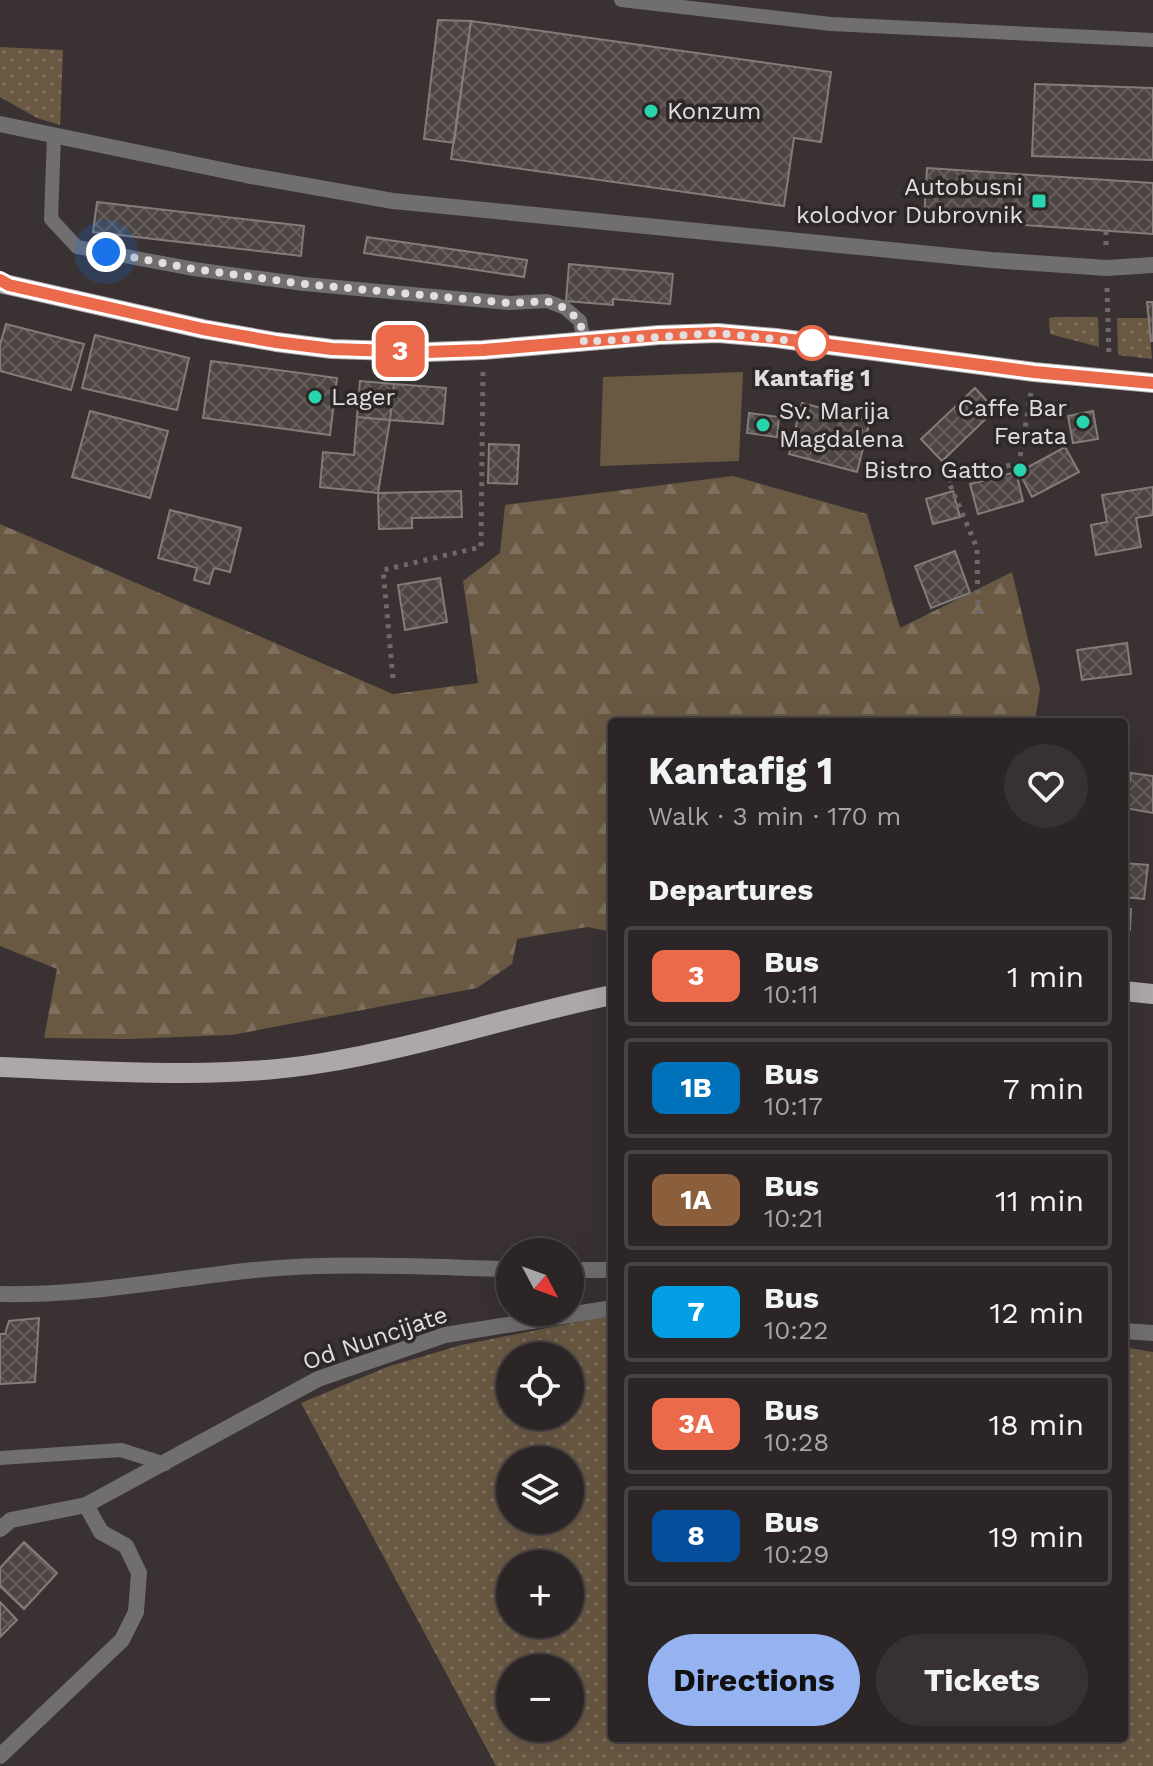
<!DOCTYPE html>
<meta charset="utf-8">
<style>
body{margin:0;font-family:"Work Sans",sans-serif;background:#373132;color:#f1f3f6;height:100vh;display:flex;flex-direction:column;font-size:30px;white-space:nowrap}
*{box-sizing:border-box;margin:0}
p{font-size:26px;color:#a6a5a7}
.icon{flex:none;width:44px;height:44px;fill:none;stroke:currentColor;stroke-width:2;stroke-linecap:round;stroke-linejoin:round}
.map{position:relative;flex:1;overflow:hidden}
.sheet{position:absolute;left:608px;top:718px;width:520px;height:1024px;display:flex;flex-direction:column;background:#2b2526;border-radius:8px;box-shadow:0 8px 32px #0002,0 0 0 2px #474243}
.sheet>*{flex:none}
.badge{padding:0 16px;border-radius:12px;font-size:28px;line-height:52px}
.needle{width:52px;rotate:131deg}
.controls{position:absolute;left:496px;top:1238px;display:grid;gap:16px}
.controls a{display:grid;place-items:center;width:88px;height:88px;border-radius:50%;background:#2b2526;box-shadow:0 8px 32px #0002,0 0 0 2px #474243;font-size:40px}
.you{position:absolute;width:40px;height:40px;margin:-20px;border:6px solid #fff;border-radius:50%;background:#1a73e8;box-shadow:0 0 0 12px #1a73e833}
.map>.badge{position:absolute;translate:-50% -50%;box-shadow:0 0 0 4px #fff}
h2{padding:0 40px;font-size:30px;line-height:72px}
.round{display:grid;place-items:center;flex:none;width:84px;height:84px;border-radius:42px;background:#373132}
.head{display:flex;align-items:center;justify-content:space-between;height:136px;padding:0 40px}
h1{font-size:38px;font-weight:700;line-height:60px}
.cta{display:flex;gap:16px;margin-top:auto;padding:16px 40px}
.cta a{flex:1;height:92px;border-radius:48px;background:#95b2f1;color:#111;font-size:32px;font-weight:700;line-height:92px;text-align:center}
.cta a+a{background:#373132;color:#f1f3f6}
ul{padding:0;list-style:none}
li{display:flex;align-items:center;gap:24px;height:100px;margin:0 16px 12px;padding:0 24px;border:4px solid #474243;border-radius:8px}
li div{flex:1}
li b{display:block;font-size:30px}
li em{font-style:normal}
li .badge{min-width:88px;font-weight:700;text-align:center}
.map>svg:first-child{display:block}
.grass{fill:url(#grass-dots);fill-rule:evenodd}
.forest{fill:url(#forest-firs)}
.pitch{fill:#695943}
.building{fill:url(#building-cross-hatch);stroke:#847c79;stroke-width:2}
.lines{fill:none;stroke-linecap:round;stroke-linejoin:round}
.path{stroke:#70696a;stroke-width:5;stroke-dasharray:4 6;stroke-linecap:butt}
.lane{stroke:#716e70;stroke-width:14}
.street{stroke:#716e70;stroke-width:16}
.primary{stroke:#ada7ab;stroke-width:20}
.line-casing{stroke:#fff;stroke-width:18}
.line{stroke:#eb6a4b;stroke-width:12}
.walk{stroke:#e2ddde;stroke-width:8;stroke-dasharray:0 14.4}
.poi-dot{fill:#28d5ad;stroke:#2e2728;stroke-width:3}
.stop-dot{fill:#fff;stroke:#eb6a4b;stroke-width:4}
.labels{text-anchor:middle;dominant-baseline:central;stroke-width:7;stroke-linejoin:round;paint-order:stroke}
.poi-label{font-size:24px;fill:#e2ddde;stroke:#2e2728;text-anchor:start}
.stop-label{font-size:24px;font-weight:bold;fill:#e2ddde;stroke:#2e2728}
.street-label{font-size:24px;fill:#e2ddde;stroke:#2e2728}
</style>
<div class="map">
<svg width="1153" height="1766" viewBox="0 0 1153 1766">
<defs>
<pattern id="grass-dots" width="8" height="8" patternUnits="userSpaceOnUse" patternTransform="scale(2)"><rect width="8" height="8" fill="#695943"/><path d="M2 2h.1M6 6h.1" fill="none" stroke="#7e705e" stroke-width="1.8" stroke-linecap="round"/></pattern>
<pattern id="forest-firs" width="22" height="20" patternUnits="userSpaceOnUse" patternTransform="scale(2)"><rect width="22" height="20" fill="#695943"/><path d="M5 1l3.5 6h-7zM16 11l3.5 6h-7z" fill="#7e705e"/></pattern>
<pattern id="building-cross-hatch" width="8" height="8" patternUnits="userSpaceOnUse" patternTransform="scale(2)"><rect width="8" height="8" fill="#4c4542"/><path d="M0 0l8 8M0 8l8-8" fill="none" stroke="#665f5d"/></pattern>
</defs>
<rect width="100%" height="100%" fill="#393132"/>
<!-- grass -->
<path class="grass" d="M0,47L63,50L60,125L37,118L0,97Z
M1055,317H1098L1099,347L1050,334L1049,318Z
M1117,318H1149L1152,359L1118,355Z
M612,1315V1738H1124V1347L1153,1352V1766H496L301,1403L387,1367L461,1345ZM510,1356H570V1416H510ZM510,1460H570V1520H510ZM510,1564H570V1624H510ZM510,1668H570V1728H510Z"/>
<!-- forest -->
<path class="forest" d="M733,476L867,514L900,628L1012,572L1040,689L1035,722H612V932L587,927L517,939L512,964L477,988L232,1035L129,1039L44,1038L57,969L0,946V524L393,694L478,683L463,581L500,553L505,505Z"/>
<!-- pitch -->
<path class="pitch" d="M743,372L739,461L600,466L603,377Z"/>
<!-- building -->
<path class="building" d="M438,20L471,21L454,143L424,139Z
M471,21L831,72L821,142L794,138L784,206L451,159Z
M1035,84L1153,88V160L1032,156Z
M927,168L1153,183V234L924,218Z
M97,202L304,226L301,256L93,232Z
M367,237L527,260L524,277L364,253Z
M569,264L673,274L670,304L613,299V305L566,301Z
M1147,302H1153V341H1151Z
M6,324L84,344L71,390L0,371V345Z
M95,335L189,358L177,410L82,388Z
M211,361L337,378L330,435L203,418Z
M360,381L394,384L390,420L357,417Z
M394,384L446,388L443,424L390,420Z
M975,388L995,410L942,461L921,439Z
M802,403L870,421L857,472L789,454Z
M90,411L168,431L150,498L72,477Z
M1093,411L1098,439L1073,443L1068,416Z
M749,413L779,417L777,437L747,433Z
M357,417L390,420L378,493L320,487L323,452L354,455Z
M489,444L519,445L517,484L488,483Z
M1065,447L1079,472L1032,497L1019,472Z
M1016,472L1023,501L978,514L970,484Z
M1153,487V515L1136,518L1141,547L1096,555L1091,525L1107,522L1102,495Z
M461,491L462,517L412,518V528L379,529L378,493Z
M953,491L960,517L933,524L926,499Z
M170,510L241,528L230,572L214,568L209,584L194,580L197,568L158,558Z
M955,551L970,593L931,608L915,566Z
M440,578L447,622L405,630L398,585Z
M1127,643L1131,674L1082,680L1077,650Z
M1131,773L1153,776V813L1125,808Z
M1124,863L1148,865L1144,899L1124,897Z
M1124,909H1131L1130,930L1124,929Z
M39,1318L35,1382L0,1384V1334H5L9,1321Z
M24,1542L57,1573L24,1609L0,1586V1568Z
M0,1602L17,1620L0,1637Z"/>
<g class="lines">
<!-- path -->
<path class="path" d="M1106,231V246
M1107,288L1109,358
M978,614L977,548L948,480L1019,463L1031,393
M393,678L383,570L481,547L483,371"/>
<!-- lane -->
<path class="lane" d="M621,0L831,24L1153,40
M54,136L51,219L77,247L194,269L304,284L509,303L547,301L565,308L580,321L584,342
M0,1458L121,1450L165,1464"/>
<!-- street -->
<path class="street" d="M0,124L246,175L393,201L991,260L1107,268L1153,265
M570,1270H612
M0,1294C85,1296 170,1279 254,1270C340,1262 425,1267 510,1269
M1124,1331L1153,1333
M0,1529L11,1520L86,1505L318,1379L445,1335L612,1308
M0,1756L122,1640L136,1612L139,1573L126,1546L101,1532L86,1505"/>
<!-- primary -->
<path class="primary" d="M0,283L203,329L276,342L332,349L426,352L483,350L659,335L718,333L776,338L1034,372L1153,383
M1124,991L1153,994
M0,1067C101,1071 222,1080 322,1063C420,1047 515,1015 612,995"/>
</g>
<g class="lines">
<defs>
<path id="line" d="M0,280L9,285L203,329L276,342L332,349L426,352L483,350L659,335L718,333L776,338L1034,372L1153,383"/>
</defs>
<!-- line casing -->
<use href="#line" class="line-casing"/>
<!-- line -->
<use href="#line" class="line"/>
<!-- walk -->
<path class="walk" d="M106,252L194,269L304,284L509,303L547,301L565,308L580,321L584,342L718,333L812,343"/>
</g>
<!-- markers -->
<g class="poi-dot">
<circle cx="651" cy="111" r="8"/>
<rect x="1031" y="193" width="16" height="16" rx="4"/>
<circle cx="315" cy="397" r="8"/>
<circle cx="1083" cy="422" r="8"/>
<circle cx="763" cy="425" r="8"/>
<circle cx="1020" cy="470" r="8"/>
</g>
<circle class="stop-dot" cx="812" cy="343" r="16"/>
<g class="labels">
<!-- poi labels -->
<g class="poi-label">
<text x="667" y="111">Konzum</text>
<text x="1023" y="187" text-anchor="end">Autobusni<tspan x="1023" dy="28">kolodvor Dubrovnik</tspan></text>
<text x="331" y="397">Lager</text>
<text x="1067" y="408" text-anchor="end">Caffe Bar<tspan x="1067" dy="28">Ferata</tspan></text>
<text x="779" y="411">Sv. Marija<tspan x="779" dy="28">Magdalena</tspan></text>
<text x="1004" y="470" text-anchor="end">Bistro Gatto</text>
</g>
<!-- stop labels -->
<g class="stop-label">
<text x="812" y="378">Kantafig 1</text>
</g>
<!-- street labels -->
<g class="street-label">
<text transform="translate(375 1338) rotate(-19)">Od Nuncijate</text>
</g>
</g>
</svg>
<div class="controls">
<a><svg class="needle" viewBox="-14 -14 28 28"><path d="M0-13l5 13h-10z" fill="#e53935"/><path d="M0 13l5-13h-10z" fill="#a6a5a7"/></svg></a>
<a><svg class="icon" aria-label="locate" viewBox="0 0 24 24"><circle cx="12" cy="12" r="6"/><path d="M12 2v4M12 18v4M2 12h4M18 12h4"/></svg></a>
<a><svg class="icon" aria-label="layers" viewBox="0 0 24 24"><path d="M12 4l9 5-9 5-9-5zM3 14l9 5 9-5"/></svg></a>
<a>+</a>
<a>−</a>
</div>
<div class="you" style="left:106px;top:252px"></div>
<b class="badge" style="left:400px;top:351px;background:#eb6a4b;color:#fff">3</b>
<section class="sheet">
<div class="head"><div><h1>Kantafig 1</h1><p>Walk · 3 min · 170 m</p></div><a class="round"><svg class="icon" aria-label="heart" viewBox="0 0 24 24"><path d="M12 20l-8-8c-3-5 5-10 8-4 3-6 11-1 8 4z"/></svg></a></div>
<h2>Departures</h2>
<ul>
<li><span class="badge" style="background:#eb6a4b;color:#fff">3</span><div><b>Bus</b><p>10:11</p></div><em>1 min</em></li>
<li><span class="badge" style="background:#0072bc;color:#fff">1B</span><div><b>Bus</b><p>10:17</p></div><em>7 min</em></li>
<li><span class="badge" style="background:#8b5e3c;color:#fff">1A</span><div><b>Bus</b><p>10:21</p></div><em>11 min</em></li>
<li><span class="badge" style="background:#049ee4;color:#fff">7</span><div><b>Bus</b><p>10:22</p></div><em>12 min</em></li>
<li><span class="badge" style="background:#eb6a4b;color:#fff">3A</span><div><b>Bus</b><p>10:28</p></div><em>18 min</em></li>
<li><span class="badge" style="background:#054e9b;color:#fff">8</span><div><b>Bus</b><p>10:29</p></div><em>19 min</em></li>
</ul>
<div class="cta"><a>Directions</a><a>Tickets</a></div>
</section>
</div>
